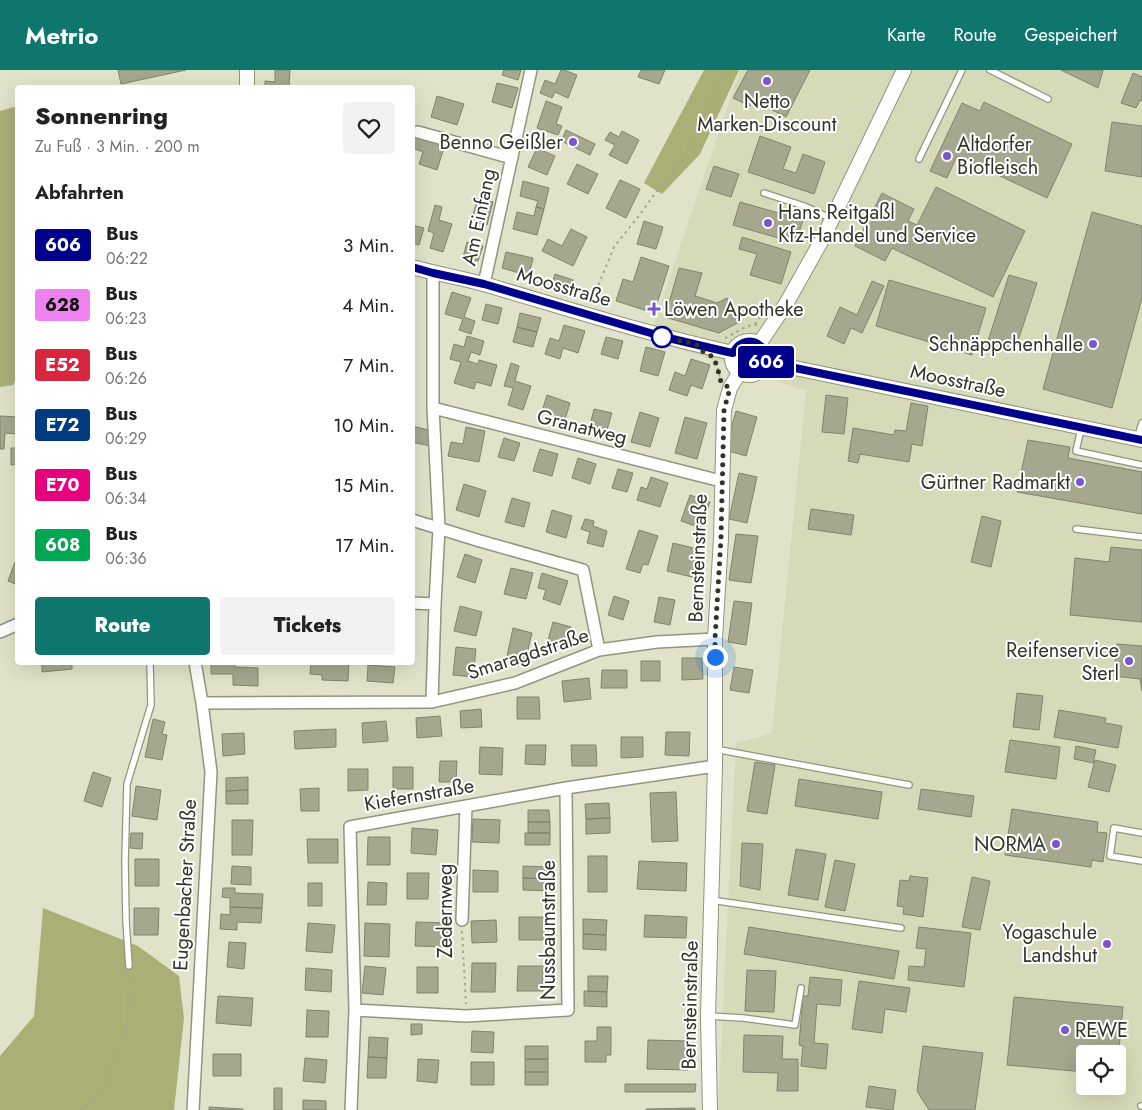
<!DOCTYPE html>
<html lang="de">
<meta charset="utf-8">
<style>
body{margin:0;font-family:Jost,sans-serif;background:#f2f2f2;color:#222;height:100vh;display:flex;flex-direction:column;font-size:19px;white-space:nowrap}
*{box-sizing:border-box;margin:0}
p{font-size:16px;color:#767676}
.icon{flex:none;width:28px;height:28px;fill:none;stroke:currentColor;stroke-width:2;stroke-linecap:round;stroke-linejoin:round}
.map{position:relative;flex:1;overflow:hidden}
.details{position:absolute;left:15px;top:15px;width:400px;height:580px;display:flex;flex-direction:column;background:#fff;border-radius:5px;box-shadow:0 5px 20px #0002}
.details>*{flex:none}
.badge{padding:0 10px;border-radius:4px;font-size:18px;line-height:32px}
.buttons{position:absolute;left:1076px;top:975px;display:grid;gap:10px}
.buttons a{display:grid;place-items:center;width:50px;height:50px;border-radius:5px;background:#fff;box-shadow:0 5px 20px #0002;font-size:25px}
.you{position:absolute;width:25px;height:25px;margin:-12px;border:4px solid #fff;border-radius:50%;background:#1a73e8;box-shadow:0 0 0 8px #1a73e833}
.map>.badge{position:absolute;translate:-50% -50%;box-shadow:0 0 0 2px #fff}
h2{padding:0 20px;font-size:19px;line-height:45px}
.round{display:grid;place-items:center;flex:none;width:52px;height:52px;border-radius:5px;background:#f2f2f2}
.headline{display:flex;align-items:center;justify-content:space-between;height:85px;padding:0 20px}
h1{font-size:24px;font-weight:800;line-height:38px}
.primary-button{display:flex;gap:10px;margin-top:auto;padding:10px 20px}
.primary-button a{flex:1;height:58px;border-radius:5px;background:#0f766e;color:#fff;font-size:20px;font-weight:800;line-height:58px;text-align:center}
.primary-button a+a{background:#f2f2f2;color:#222}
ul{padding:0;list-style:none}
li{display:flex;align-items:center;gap:15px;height:60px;padding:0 20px}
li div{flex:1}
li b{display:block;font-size:19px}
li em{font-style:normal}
li .badge{min-width:55px;font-weight:700;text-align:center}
header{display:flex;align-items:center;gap:30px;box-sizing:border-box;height:70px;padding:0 25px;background:#0f766e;color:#fff}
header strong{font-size:24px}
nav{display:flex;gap:28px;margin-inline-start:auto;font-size:18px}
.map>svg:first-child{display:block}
.built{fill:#d6dab9;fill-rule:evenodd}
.green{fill:#c5caa6}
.forest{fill:#a9af75}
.building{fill:#a5a88f;stroke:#81846c}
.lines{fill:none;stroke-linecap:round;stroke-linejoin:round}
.service-casing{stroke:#92957d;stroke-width:8}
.minor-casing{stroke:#92957d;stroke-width:14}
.tertiary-casing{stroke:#92957d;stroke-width:16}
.path{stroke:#a2a590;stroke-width:2;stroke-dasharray:2.5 4;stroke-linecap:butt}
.service{stroke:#fff;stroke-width:5.5}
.minor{stroke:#fff;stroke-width:11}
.tertiary{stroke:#fff;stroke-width:14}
.line-casing{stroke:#fff;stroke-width:11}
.line{stroke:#00008b;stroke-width:8}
.walk{stroke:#323329;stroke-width:5;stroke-dasharray:0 9}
.poi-dot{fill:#7955cf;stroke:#fff;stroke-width:2}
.stop-dot{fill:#fff;stroke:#00008b;stroke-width:2.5}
.labels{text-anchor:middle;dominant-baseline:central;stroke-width:4;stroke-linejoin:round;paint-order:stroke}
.poi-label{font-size:20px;fill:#323329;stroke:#fff;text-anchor:end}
.street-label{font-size:20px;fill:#323329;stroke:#fff}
</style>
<header>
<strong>Metrio</strong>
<nav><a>Karte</a><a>Route</a><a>Gespeichert</a></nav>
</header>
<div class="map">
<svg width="1142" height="1040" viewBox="0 0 1142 1040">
<rect width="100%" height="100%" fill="#e0e3c9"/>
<!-- built -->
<path class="built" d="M740,0H1142V1040H718L736,673L772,663L806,321L649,269ZM1085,984H1118V1016H1085Z"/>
<!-- green -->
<path class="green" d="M739 288a11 11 0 1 1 22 0a11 11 0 1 1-22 0Z"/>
<!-- forest -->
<path class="forest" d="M704,0H739L700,84L662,124L644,113Z
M17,36V307L13,315L0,317V41Z
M43,838L138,876L179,906L184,948L174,1040H0V986L34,946Z"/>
<!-- building -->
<path class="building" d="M118,0H186L121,14Z
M275,0H290L289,18H265V11L275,12Z
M504,0H521L518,10L502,5Z
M561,0H564L577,5L568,28L555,22L552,28L540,23L545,10L555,14Z
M641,0H665L659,14L638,7Z
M748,0H810L786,47L753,30L750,36L733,28Z
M1061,0H1103L1098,18Z
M1133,3L1142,7V31L1140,30L1136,38L1121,33Z
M497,13L518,18L512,38L492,32Z
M437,26L464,34L457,55L431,47Z
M546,31L562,37L556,54L562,56L558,65L537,58Z
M984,32L1072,74L1047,128L957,86L947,108L930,101L962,33L980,41Z
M1112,52L1142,56V107L1105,101Z
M566,60L595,74L590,85L561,71Z
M622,61L639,70L627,94L609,85L615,75L605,70L610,62L619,67Z
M412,64L445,75L437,100L419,94L423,82L412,78Z
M760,66L791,77L783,99L796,103L803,84L825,92L814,124L748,102Z
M537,78L555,86L547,105L528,97Z
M577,94L598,104L588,124L567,114Z
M714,96L739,104L731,127L706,119Z
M620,110L640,119L626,148L606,138Z
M523,111L549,118L544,139L536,137L538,131L520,126Z
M936,117L1025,161L993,227L892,178L885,191L855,176L882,123L914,139L908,151L917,155Z
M478,128L493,132L487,155L471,151Z
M740,132L803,150L796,173L733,155Z
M435,135L442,137L439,150L452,154L443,182L430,178L434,163L428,161Z
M536,137L544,139L537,165L513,159L517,142L534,146Z
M1092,142L1142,156V228L1112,338L1043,319Z
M644,151L663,157L656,179L637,174Z
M412,155L424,158L419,175L412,173Z
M571,159L587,167L573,196L542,181L548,169L562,176Z
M742,167L791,182L781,214L750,205L757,184L739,179Z
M467,172L483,176L478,191L463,187Z
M506,182L533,188L529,206L502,198Z
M641,187L669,196L654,243L616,231L623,209L633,212Z
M679,198L702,203L695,226L717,233L727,228L739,252L719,263L665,247Z
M555,204L573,210L569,221L551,216Z
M1009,205L1037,213L1015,280L988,271Z
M889,210L986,238L972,285L876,256Z
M872,211L884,216L862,263L851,258L844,274L827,266L840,237L857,245Z
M452,222L471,228L464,247L475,251L471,264L459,260L463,249L445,244Z
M486,234L502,238L498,254L482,250Z
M520,243L541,248L537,262L517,257Z
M564,255L585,261L578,283L563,278L560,289L545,284L550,268L559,271Z
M517,257L537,262L533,277L513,272Z
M467,266L484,271L480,285L471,282L468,291L478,294L479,290L497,295L491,316L476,312L474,319L454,313L461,292L450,289L454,274L464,277Z
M606,267L623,271L618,289L601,284Z
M646,277L665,282L658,306L640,301Z
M691,289L710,295L702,319L691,315L687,326L669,320L675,302L685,306Z
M511,293L519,296L515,311L531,316L523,340L508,335L513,318L504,316Z
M547,325L570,333L564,353L549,348L552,341L543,338Z
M826,325L848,328L844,364L822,362Z
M911,333L928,336L922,376L912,374L909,392L860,384L858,393L848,391L853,358L894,365L895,360L906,361Z
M594,339L612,343L606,363L589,359Z
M736,341L757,347L746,386L725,380Z
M640,342L659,348L650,377L631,372Z
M0,346L18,347V364L5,363L4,379H0Z
M685,347L707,353L697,389L675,383Z
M412,356L429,360L430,376L412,372Z
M466,357L485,361L479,392L448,386L451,372L463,374Z
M504,368L520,373L514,391L498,387Z
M1028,370L1070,377L1068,388L1142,402V444L1017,422Z
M11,378H18V394L11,395Z
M540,379L558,384L552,406L533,401Z
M578,388L596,394L590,414L572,408Z
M618,399L633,403L627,422L612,418Z
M739,403L757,407L747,453L729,449Z
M651,407L668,413L660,437L637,430L641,417L647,419Z
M464,414L486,421L479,447L456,440Z
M690,425L710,432L701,458L681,451Z
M512,428L530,433L524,457L505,452Z
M811,439L854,445L851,465L808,459Z
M552,440L572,446L566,468L546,462Z
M982,446L1001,451L991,497L971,492Z
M585,449L594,451L593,456L607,461L603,477L587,473L590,462L581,459Z
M639,460L658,466L648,495L643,494L640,503L626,499Z
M736,464L758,466L751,513L729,510Z
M673,473L702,480L696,508L667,501Z
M1111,477L1142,480V552L1070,545L1075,488L1109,492Z
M465,484L482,490L475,513L457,507Z
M15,492L18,493V515L8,511Z
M511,498L533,503L526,529L504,524Z
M542,503L568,511L560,535L543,529L546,520L538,518Z
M614,526L629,531L623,550L608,545Z
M659,527L675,530L670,555L654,552Z
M734,531L752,533L746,575L728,572Z
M460,536L482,542L476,566L454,561Z
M553,552L571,557L565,579L547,574Z
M513,558L532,563L524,596L506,591Z
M1117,574L1142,576V621L1140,609L1114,606Z
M456,577L476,579L473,607L453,605Z
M682,588H702L703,609L682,610Z
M641,591H660V611H641Z
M42,592H72V599L42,602Z
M211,592H235V597L258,598V616L233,615V604H211Z
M311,592H349L348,611L322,610V605L310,604Z
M368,595L395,597L393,613L367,611Z
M734,597L753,600L749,623L730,620Z
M602,600H627V618H601Z
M589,608L591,629L564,632L562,611Z
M1017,623L1043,626L1039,660L1013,657Z
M517,627H539L540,649H517Z
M481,639L482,657L461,658L460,641Z
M1059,640L1106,648L1105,653L1122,656L1118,678L1054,667Z
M440,646L442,666L417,668L416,648Z
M153,649L165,652L162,664L167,665L162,690L145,687Z
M386,651L388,671L363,673L362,653Z
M336,659V677L295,679L294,661Z
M666,662H690L689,686L665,685Z
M244,663L245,684L223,686L222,664Z
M621,667H643V687L621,688Z
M1010,670L1060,677L1056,709L1005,702Z
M526,675H546L545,695L525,694Z
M571,675H596L597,696H572Z
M1076,676L1096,680L1093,693L1074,689Z
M480,677L503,678L502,705L479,704Z
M1095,690L1116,695L1109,722L1088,717Z
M440,691H457L456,712H439Z
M755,692L775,695L767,744L747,741Z
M393,697H413V719H393Z
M348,699H368V720L348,721Z
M93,702L111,708L102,737L84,731Z
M248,707V720L226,721V708Z
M799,709L882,722L878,749L795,736Z
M136,716L161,720L157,750L132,746Z
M319,718V741H301L300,719Z
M921,719L974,726L971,747L918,739Z
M248,720V734H226V721Z
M676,722L678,771L652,772L650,723Z
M609,733L610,748L586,749L585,734Z
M1012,739L1098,752L1097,762L1107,763L1103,792L1092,790L1091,797L1005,785Z
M528,740H549L550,752H528Z
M610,748V763L586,764V749Z
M473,749L500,750L499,773L472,772Z
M232,750H253L252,785H232Z
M528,752H550V763H528Z
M412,758L438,760L436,785L411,783Z
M131,763H143L142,779L130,778Z
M525,763H550V775H525Z
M368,767H390V795H367Z
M307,769H338V793H308Z
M742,773L763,774L760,820L740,816Z
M796,779L826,784L818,830L788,825Z
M588,786H607V822H588Z
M135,789H159V816H135Z
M835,790L855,794L845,841L825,837Z
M639,791L687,793L686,821L637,819Z
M232,796L251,797V815L231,814Z
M523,796L552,797V809L523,808Z
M473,800L498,801V822H473Z
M407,803H429L428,829H407Z
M910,806L928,808L923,847L903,844L904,837L897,836L900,810L909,811Z
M972,807L990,811L980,860L962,857Z
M523,808L552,809V821L523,820Z
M368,812L387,813L386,835H367Z
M308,813H322V836H308Z
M223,818H235V823L263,824L262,838L230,837V828L222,827Z
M230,837L262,838L261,853L237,852V860L220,859L221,844L230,845Z
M134,838H159L158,865H134Z
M645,845L687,847L686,868L644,867Z
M519,847H545L544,870H519Z
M583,849L607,850L606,865L583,864Z
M496,850L497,872L472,873L471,851Z
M416,852L450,853L449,877L415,876Z
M308,853L335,855L332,883L306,881Z
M365,853L390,854L389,887L364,886Z
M749,857L899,881L894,909L744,884Z
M919,857L971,863L964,917L908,910L909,896L924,897L926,879L916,878Z
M583,864L606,865V880L583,879Z
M229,872L246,873L244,899L227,897Z
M472,893H496L495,922H471Z
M365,896L386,898L383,925L362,923Z
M518,896H543V921H517Z
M417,897H438V923H417Z
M306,898L332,900L331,922L305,920Z
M747,900L776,901L774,942L745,941Z
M588,906H608L607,922L588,921Z
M810,907L842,910L840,936L817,934L814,973L828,974L826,999L801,996L803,976L799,975L803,926H808Z
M859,911L910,918L906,942L885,939L882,963L852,959Z
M584,921L607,922V937L584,936Z
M218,926L253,928L251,956L216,953Z
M1014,927L1123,937L1118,989V984H1085V1002L1007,995Z
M307,940L329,941L328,967H306Z
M411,954H422V964L411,965Z
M597,957H611V985H606V992H585V971H597Z
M472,961L494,962L493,983L471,982Z
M744,965L783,966L782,989H798V1021H777L778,1003L743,1002Z
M369,967L388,968L387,988L368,987Z
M648,970L688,971V1000L647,999Z
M525,976H548V989H525Z
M923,976L983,983L975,1040H929L917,1021Z
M213,984H241V1006H213Z
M368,987L387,988L386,1008H367Z
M305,988L327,990L325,1013L303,1011Z
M418,989L439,990L437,1013L417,1011Z
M525,989H548V1002H525Z
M471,992H494V1015H471Z
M525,1002H548V1015H525Z
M625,1014H696L695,1022H625Z
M869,1016L896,1020L893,1040L866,1037Z
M274,1018H282V1040H274Z
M303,1030L326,1031V1040H303Z
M209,1037L243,1039V1040H209Z
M695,1038V1040H646V1039Z"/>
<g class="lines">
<defs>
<path id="service" d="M990,0L1048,29
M919,89L962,0
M764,123L804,136L832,149
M1081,359L1076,381L1142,395
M1137,369L1142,353
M1076,459L1142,467
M715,679L909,715
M1142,763L1114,758L1110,786L1142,791
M711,830L901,858
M129,896L126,851L125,792L127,714L151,635L150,592
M708,946L743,948L795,955L801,918
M1141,1036H1142"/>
<path id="minor" d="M418,62L512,88
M484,214L531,0
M433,338L721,411
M412,450L480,471L583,500L599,580
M412,533L435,534
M0,562L18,554
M432,632L435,534L439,458L433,338V203
M202,633L432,632L515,613L599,580L657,572L715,569
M462,850L466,736
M355,940L466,946L568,940L566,718
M193,1040L211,702L202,633L195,592
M351,1040L355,940L350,757L566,718L715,696"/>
<path id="tertiary" d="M247,18V0
M412,197C437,204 462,208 487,215C569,239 650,265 733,283
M732 288a17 17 0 1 1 34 0a17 17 0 1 1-34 0Z
M759,274L786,234L823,168L904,0
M766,292L1142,370
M710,1040L708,946L715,696V569L721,468L724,340L730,318L740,302"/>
</defs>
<!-- service casing -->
<use href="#service" class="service-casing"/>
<!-- minor casing -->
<use href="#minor" class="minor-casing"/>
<!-- tertiary casing -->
<use href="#tertiary" class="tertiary-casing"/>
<!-- path -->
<path class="path" d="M591,233L614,177L641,143L656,122L683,90L727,0
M755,254L761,246
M725,268C735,264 746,254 757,255
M715,292L719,302L720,309
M462,861L466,934
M81,1040L104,1020L128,951L129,904"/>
<!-- service -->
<use href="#service" class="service"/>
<!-- minor -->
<use href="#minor" class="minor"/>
<!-- tertiary -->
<use href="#tertiary" class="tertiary"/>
</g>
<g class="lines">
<defs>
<path id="line" d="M412,197L433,203L484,214L664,267L728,282L733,283C743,263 768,271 766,292L1142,370"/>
</defs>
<!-- line casing -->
<use href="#line" class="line-casing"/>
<!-- line -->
<use href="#line" class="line"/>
<!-- walk -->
<path class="walk" d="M662,267L696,274L702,281L713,287C715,291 717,296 718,300C721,312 719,312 730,318L724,340L721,468L715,569V587"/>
</g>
<!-- markers -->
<g class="poi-dot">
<circle cx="767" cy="11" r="5"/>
<circle cx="573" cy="72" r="5"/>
<circle cx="947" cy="86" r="5"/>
<circle cx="768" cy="153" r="5"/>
<path d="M651.5 231.5h5v5h5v5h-5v5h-5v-5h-5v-5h5z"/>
<circle cx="1093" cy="274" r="5"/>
<circle cx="1080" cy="412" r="5"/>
<circle cx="1129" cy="591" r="5"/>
<circle cx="1056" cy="774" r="5"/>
<circle cx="1107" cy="874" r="5"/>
<circle cx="1065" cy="960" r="5"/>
</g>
<circle class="stop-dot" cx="662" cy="267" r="10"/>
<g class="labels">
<!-- poi labels -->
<g class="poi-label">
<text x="767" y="31" text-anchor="middle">Netto<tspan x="767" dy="23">Marken-Discount</tspan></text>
<text x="563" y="72">Benno Geißler</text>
<text x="957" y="74" text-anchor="start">Altdorfer<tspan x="957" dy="23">Biofleisch</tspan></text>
<text x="778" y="142" text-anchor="start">Hans Reitgaßl<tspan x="778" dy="23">Kfz-Handel und Service</tspan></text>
<text x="664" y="239" text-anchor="start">Löwen Apotheke</text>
<text x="1083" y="274">Schnäppchenhalle</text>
<text x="1070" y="412">Gürtner Radmarkt</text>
<text x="1119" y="580">Reifenservice<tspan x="1119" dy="23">Sterl</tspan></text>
<text x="1046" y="774">NORMA</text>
<text x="1097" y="862">Yogaschule<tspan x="1097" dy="23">Landshut</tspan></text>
<text x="1075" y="960" text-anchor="start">REWE</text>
</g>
<!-- street labels -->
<g class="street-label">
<text transform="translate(479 147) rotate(-78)">Am Einfang</text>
<text transform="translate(564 217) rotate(16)">Moosstraße</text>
<text transform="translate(958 311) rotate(12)">Moosstraße</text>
<text transform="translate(582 357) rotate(14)">Granatweg</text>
<text transform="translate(698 488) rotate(-88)">Bernsteinstraße</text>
<text transform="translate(528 584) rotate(-18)">Smaragdstraße</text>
<text transform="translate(419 725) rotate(-10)">Kiefernstraße</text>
<text transform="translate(185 815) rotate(-87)">Eugenbacher Straße</text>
<text transform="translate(445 841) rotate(-90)">Zedernweg</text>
<text transform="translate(548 860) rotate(-90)">Nussbaumstraße</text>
<text transform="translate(690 935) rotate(-89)">Bernsteinstraße</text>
</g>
</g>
</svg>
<div class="buttons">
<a><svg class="icon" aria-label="locate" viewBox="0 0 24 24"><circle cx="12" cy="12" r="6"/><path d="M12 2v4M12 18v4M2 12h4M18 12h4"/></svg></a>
</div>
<div class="you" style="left:715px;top:587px"></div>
<b class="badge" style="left:766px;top:292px;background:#00008b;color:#fff">606</b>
<section class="details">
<div class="headline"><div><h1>Sonnenring</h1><p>Zu Fuß · 3 Min. · 200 m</p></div><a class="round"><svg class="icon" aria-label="heart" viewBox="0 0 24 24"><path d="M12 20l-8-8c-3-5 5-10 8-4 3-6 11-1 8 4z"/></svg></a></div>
<h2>Abfahrten</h2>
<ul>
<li><span class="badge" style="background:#00008b;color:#fff">606</span><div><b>Bus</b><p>06:22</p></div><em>3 Min.</em></li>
<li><span class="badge" style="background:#ee82ee;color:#111">628</span><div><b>Bus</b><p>06:23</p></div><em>4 Min.</em></li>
<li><span class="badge" style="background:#d7263d;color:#fff">E52</span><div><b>Bus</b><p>06:26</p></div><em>7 Min.</em></li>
<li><span class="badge" style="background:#003b80;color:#fff">E72</span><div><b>Bus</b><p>06:29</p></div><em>10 Min.</em></li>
<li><span class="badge" style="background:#e6007e;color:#fff">E70</span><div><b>Bus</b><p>06:34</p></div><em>15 Min.</em></li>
<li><span class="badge" style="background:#00a651;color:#fff">608</span><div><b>Bus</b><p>06:36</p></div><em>17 Min.</em></li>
</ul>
<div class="primary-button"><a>Route</a><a>Tickets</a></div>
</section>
</div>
